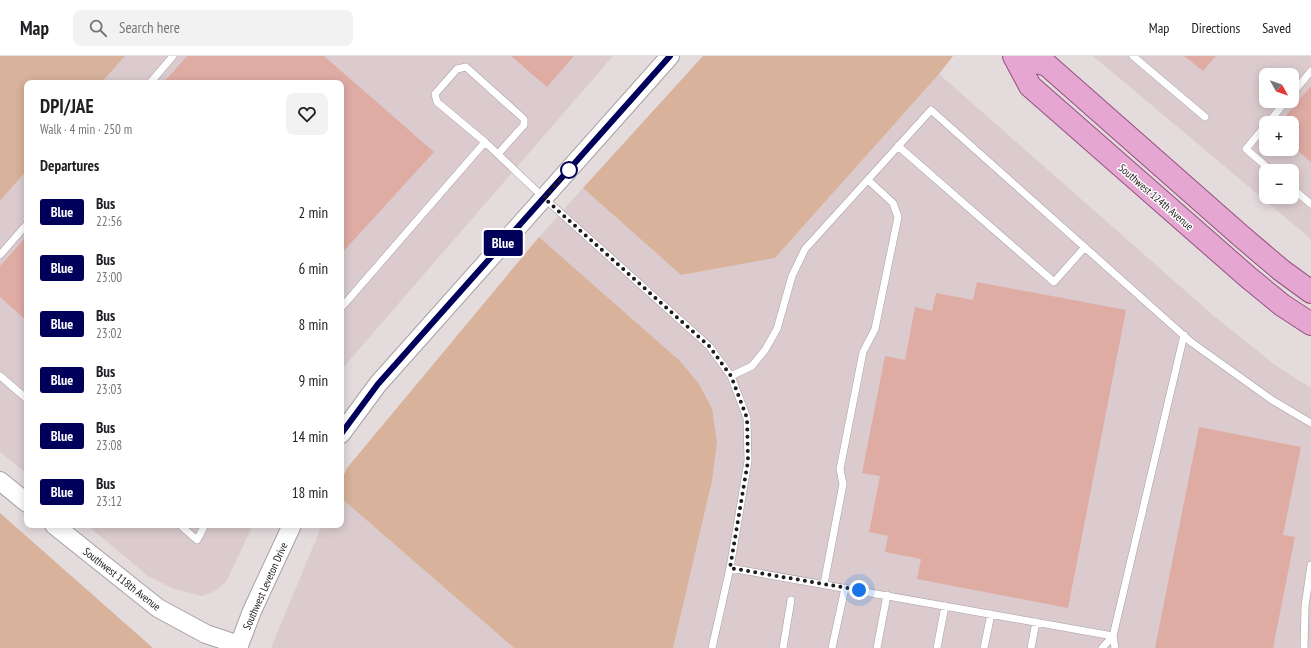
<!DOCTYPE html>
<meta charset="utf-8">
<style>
body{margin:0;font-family:"PT Sans Narrow",sans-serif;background:#f2f2f2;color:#202124;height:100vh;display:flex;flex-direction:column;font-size:15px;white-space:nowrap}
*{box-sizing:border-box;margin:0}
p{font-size:13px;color:#757577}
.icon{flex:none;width:22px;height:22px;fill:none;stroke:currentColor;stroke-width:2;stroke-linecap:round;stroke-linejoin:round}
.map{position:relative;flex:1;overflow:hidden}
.details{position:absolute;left:24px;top:24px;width:320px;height:448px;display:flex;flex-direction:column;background:#fff;border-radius:8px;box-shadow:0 2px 10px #0003}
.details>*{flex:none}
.badge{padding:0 8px;border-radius:3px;font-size:14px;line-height:26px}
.needle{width:26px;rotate:130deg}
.controls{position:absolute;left:1259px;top:12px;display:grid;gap:8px}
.controls a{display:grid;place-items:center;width:40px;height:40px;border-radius:8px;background:#fff;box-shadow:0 2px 10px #0003;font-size:20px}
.you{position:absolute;width:20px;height:20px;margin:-10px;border:3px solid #fff;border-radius:50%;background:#1a73e8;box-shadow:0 0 0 6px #1a73e833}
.map>.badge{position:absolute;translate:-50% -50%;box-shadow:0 0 0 2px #fff}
h2{padding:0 16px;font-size:15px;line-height:36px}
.round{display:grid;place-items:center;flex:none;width:42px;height:42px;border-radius:8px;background:#f2f2f2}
.headline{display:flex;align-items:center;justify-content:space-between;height:68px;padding:0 16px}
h1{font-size:19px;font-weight:700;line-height:30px}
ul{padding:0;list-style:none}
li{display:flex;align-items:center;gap:12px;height:56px;padding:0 16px}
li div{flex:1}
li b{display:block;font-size:15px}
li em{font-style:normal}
li .badge{min-width:44px;font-weight:700;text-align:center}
header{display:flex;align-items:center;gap:24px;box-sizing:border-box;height:56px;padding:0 20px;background:#fff;border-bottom:1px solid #e0e0e0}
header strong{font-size:19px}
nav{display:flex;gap:22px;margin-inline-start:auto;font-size:14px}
.search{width:280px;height:36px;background:#f2f2f2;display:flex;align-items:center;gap:10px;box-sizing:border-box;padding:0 14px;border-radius:8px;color:#757577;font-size:15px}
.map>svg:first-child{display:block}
.built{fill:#dbcbce;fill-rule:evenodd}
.green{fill:#d8b29a}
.building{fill:#dfaca4}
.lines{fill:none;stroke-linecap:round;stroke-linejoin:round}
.service-casing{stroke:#a8a0a1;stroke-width:8}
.tertiary-casing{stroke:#a8a0a1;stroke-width:20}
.primary-casing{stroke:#94507f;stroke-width:24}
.service{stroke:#fff;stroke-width:7}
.tertiary{stroke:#fff;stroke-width:18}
.primary{stroke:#e5a7d2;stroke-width:22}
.line-casing{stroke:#fff;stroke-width:9}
.line{stroke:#00005a;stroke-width:6}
.walk{stroke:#1e1b1c;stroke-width:4;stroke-dasharray:0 7.2}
.stop-dot{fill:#fff;stroke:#00005a;stroke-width:2}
.labels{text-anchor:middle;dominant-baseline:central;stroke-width:3;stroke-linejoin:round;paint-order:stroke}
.street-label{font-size:11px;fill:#1e1b1c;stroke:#fff}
</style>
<header>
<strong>Map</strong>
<div class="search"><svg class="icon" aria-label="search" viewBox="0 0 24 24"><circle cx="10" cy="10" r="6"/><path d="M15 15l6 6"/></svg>Search here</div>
<nav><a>Map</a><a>Directions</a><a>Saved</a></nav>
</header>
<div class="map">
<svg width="1311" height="592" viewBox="0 0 1311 592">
<rect width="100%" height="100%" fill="#e4dbdd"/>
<!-- built -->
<path class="built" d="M125,0H613L341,314V27H101Z
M1093,0H1311V183ZM1266,19H1292V45H1266ZM1266,67H1292V93H1266ZM1266,115H1292V141H1266Z
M939,18L1215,261L1275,309L1311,332V592H673L712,425L679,304L539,181L583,132L681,219L775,202Z
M27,114V418L0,396V145Z
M341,442L514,592H271L322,469H341Z
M87,469H253L226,526L215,535L202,540L174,533L148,520Z"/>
<!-- green -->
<path class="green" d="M0,0H125L101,27H27V114L0,145Z
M703,0H953L939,18L775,202L681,219L583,132Z
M539,181L679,304L699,328L712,353L717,386L712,425L673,592H514L341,442V426L347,412Z
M0,457L153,592H0Z"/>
<!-- building -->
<path class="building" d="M187,0H324L434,96L341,198V27H163Z
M511,0H574L547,31Z
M1184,0H1216L1203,15Z
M1311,30V106L1292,90V67H1280Z
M27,180V265L0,241V210Z
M977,226L1126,254L1068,552L917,523L921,503L885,496L888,480L869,476L880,420L862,417L885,300L905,304L915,251L932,255L936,237L973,244Z
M1199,371L1301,391L1283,479L1295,481L1273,592H1155Z"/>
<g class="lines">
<defs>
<path id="service" d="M1133,0L1205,61
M150,27L173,0
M1292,38L1311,15
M1268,67L1286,45
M1266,69L1246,93L1272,115
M485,86L437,46L435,38L457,13L466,11L524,63V69L498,98
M898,90L1054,226L1085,191
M1292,132L1311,148
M0,199L27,168
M341,252L485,86L544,142L709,290L731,320L747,362L748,405L730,512L712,592
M0,320L27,343
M731,320L752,310L765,294L777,273L792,220L805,193L931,54L1191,286L1272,344L1311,367
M180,469L197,484L205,469
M730,512L1113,580L1115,592
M824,528L843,428L840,413L863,296L875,273L898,161L893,147L868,124
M783,592L791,544
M832,592L845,532
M877,592L887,539
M937,592L945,550
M984,592L991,558
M1031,592L1036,566
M1102,592L1113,580L1184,279
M1304,592L1305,550L1311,509"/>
<path id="tertiary" d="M341,378L378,328L670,0
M0,425L27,447
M54,469L158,552L206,578L239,589
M238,592L252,555L292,469"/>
<path id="primary" d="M1014,0L1030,30L1249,222L1282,249L1311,268
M1014,0L1047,9L1241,180L1281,214L1311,236"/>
</defs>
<!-- service casing -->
<use href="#service" class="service-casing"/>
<!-- tertiary casing -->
<use href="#tertiary" class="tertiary-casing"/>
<!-- primary casing -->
<use href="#primary" class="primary-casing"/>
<!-- service -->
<use href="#service" class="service"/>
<!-- tertiary -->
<use href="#tertiary" class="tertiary"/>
<!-- primary -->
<use href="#primary" class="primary"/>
</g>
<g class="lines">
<defs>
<path id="line" d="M341,378L378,328L670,0"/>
</defs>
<!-- line casing -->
<use href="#line" class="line-casing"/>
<!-- line -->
<use href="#line" class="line"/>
<!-- walk -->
<path class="walk" d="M569,114L544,142L709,290L731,320L747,362L748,405L730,512L859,534"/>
</g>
<!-- markers -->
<circle class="stop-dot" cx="569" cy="114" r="8"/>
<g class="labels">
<!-- street labels -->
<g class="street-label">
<text transform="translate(1156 141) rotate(41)">Southwest 124th Avenue</text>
<text transform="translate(122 523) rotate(38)">Southwest 118th Avenue</text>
<text transform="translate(265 530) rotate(-66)">Southwest Leveton Drive</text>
</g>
</g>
</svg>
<div class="controls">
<a><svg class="needle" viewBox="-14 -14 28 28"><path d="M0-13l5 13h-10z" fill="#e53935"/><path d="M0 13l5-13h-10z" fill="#757577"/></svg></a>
<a>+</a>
<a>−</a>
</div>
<div class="you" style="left:859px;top:534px"></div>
<b class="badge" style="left:503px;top:187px;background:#00005a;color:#fff">Blue</b>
<section class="details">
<div class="headline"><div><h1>DPI/JAE</h1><p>Walk · 4 min · 250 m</p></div><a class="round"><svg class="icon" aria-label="heart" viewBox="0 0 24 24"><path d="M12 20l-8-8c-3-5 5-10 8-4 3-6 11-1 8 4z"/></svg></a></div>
<h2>Departures</h2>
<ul>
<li><span class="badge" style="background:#00005a;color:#fff">Blue</span><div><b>Bus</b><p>22:56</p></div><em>2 min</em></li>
<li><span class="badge" style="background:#00005a;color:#fff">Blue</span><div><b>Bus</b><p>23:00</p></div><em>6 min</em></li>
<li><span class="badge" style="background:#00005a;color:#fff">Blue</span><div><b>Bus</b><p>23:02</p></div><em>8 min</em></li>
<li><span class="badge" style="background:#00005a;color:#fff">Blue</span><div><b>Bus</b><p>23:03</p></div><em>9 min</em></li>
<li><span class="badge" style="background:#00005a;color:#fff">Blue</span><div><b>Bus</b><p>23:08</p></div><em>14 min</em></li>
<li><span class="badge" style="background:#00005a;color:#fff">Blue</span><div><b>Bus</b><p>23:12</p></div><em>18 min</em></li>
</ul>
</section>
</div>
